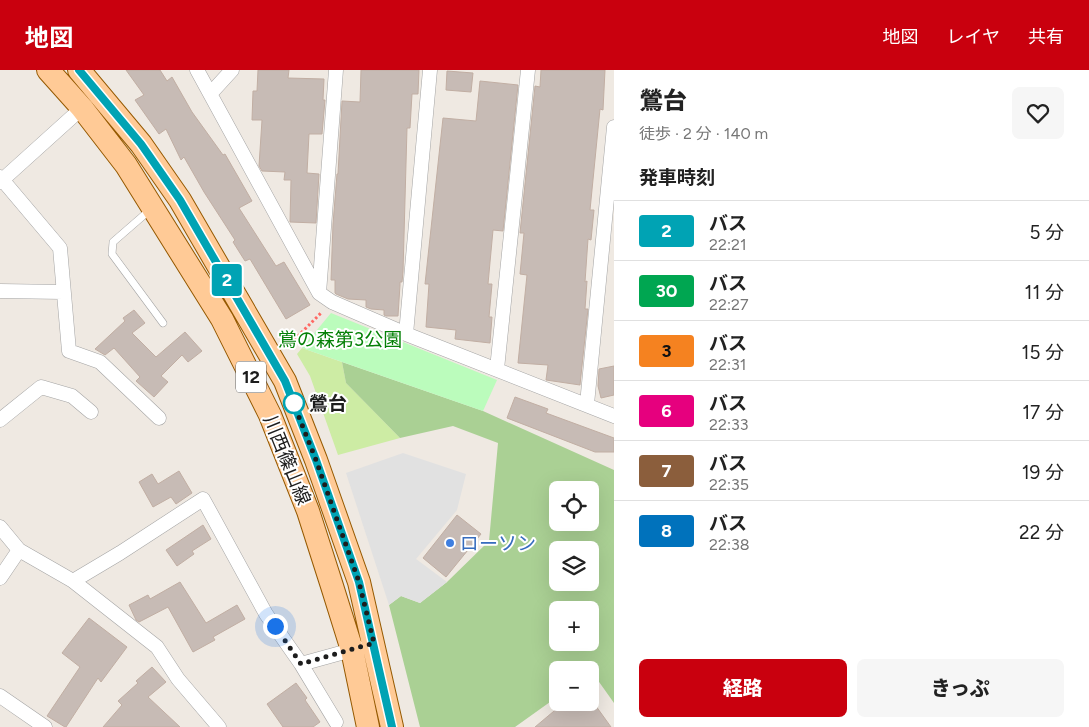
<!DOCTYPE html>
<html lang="ja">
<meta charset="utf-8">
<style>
body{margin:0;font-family:Figtree,"Noto Sans JP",sans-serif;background:#f6f6f6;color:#222;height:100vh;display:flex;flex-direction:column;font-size:19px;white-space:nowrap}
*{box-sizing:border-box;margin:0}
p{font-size:16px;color:#767676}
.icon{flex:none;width:28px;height:28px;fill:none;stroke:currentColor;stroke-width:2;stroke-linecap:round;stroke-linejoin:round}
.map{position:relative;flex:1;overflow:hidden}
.sheet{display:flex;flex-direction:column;background:#fff;width:475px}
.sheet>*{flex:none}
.badge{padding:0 10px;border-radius:4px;font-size:18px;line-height:32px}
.tools{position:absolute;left:549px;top:411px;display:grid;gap:10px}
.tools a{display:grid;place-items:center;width:50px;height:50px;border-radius:8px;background:#fff;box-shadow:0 5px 20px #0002;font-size:25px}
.you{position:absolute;width:25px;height:25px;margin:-12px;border:4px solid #fff;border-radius:50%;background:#1a73e8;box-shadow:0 0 0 8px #1a73e833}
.map>.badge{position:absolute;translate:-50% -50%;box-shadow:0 0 0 2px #fff}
h2{padding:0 25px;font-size:19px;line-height:45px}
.round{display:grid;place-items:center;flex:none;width:52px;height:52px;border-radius:8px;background:#f6f6f6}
.headline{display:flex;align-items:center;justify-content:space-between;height:85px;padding:0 25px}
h1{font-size:24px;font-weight:800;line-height:38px}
.button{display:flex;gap:10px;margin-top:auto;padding:10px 25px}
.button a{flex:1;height:58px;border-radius:8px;background:#c9000e;color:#fff;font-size:20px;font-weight:800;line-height:58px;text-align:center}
.button a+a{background:#f6f6f6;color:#222}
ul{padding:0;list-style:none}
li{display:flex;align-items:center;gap:15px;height:60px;padding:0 25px;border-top:1px solid #e0e0e0}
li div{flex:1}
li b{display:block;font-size:19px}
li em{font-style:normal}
li .badge{min-width:55px;font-weight:700;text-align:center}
header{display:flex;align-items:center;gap:30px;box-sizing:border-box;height:70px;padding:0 25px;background:#c9000e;color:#fff}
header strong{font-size:24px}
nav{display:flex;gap:28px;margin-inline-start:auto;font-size:18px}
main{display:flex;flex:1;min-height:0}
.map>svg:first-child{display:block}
.grass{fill:#cdeca4}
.forest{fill:#aad094;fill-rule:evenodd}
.park{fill:#bbfcbc}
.parking{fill:#e1e1e1}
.building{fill:#c7bbb5;stroke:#c1aea3}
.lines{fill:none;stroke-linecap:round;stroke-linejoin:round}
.lane-casing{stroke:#a4a4a4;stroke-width:8}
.street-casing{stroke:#a4a4a4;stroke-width:15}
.primary-casing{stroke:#955900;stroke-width:24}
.path{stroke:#ff6762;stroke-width:3;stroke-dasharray:2.5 2.5;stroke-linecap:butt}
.lane{stroke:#fff;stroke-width:7}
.street{stroke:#fff;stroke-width:14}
.primary{stroke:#ffca96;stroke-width:22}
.line-casing{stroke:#fff;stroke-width:11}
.line{stroke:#00a3b4;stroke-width:8}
.walk{stroke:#1d1d1d;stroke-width:5;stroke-dasharray:0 9}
.stop-dot{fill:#fff;stroke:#00a3b4;stroke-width:2.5}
.shop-dot{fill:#3f7fe0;stroke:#fff;stroke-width:2}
.labels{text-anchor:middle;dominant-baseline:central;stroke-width:4;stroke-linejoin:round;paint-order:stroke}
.shield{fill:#fff;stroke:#616161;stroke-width:1}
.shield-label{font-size:18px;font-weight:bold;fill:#1d1d1d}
.park-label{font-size:19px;fill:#058007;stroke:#fff}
.stop-label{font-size:19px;font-weight:bold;fill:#1d1d1d;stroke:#fff;text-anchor:start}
.street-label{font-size:19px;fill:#1d1d1d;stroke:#fff}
.shop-label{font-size:19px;fill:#366cbe;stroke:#fff;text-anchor:start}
</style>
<header>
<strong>地図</strong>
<nav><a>地図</a><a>レイヤ</a><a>共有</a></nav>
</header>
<main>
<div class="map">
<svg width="614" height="657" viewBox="0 0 614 657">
<rect width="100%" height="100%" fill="#efe9e2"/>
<!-- grass -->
<path class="grass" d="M302,278L342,292L346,313L400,368L338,385L310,306L297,284Z"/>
<!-- forest -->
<path class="forest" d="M342,292L483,341L614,400V633L592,602L590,603V600H558L557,627L515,657H420L389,535L401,526L420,533L447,512L489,471L498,373L453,356L400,368L346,313ZM558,420H590V452H558ZM558,480H590V512H558ZM558,540H590V572H558Z"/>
<!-- park -->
<path class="park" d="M331,243L497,310L483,341L302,278Z"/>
<!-- parking -->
<path class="parking" d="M403,383L466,404L457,440L416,489L447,512L420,533L401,526L389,535L346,403Z"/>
<!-- building -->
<path class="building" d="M126,0H160L167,11L172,7L192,42L223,85L225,84L252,131L239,138L276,196L284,192L310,235L286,249L250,189L245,191L233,172L235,170L204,122L184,87L181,90L166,59L159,64L135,30L144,25Z
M258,0H289L288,8L324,9L323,30H325L322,64H309L307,103L319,104L316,153L290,152L291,110H284L285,102L262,101L259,96L262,50H252L253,21H257Z
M361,0H419L418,24H412L410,58H407L403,202L402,212H400V215L398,246H386L384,245V240L371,239L366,237V230L348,229L336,224L335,223V210H331L333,154L337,104H338L342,31L360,32Z
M541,0H605L603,40L600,39L590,140H594L591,170L588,169L585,212L587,211L585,239H588L580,315L546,310L548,295L518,293L527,205L520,204L524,163H520L535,16L540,17Z
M447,1L473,3L471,22L446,20Z
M480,11L518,15L503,161L493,160L488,214H492L489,247H492L490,273L455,269L456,260L426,257L429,214H425L443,48L476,51Z
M134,240L145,253L132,263L156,287L185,262L202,281L188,292L182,285L161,306L168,312L154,327L136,311L140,307L114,278L105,285L95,279L125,251L123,248Z
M614,296V325L601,328L598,316L599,299Z
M515,327L548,339L546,343L614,368V382H595L507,348Z
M179,401L192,423L176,434L171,427L153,437L139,412L152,404L158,414Z
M457,445L481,464L446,507L423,488Z
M203,455L211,469L192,481L194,484L177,496L166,480Z
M180,512L206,553L237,535L245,549L213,567L215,570L193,582L168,537L139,552L136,550L129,535L148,525L150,529Z
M89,548L127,577L101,612L98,608L66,657H65L47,646L80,597L62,583Z
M152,597L166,612L148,627L180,657H103L122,635L118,631L138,613L136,611Z
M296,613L307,628L305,630L320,652L313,657H283L267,634Z
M574,632H593L611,657H535L560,636L565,641Z"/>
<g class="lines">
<defs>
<path id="lane" d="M151,139L113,172L112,184L163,253"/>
<path id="street" d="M197,0L319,223L332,232L406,264L614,346
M211,23L232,0
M0,107L60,178L69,281L100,292L159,348
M0,112L82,38
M0,221L63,222
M319,223L336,0
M406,264L430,0
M497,299L528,0
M587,334L614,57
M0,350L41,317L72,326L91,342
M0,457L19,480L73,511L157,577L178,609L219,657
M0,508L19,480
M73,511L120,483L203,429L266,544L301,594L359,578
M301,594L336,652
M0,626L45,657"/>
<path id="primary" d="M48,0L82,38L126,95L222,249L270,345L308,441L332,516L352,580L368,657
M79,0L141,74L180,130L285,311L316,390L359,512L392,657"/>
</defs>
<!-- lane casing -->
<use href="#lane" class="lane-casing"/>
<!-- street casing -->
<use href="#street" class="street-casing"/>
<!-- primary casing -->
<use href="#primary" class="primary-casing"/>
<!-- path -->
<path class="path" d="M287,277L321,243"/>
<!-- lane -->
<use href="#lane" class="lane"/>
<!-- street -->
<use href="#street" class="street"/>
<!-- primary -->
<use href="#primary" class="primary"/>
</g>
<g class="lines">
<defs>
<path id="line" d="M79,0L141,74L180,130L285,311L316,390L359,512L392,657"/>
</defs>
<!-- line casing -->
<use href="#line" class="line-casing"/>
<!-- line -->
<use href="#line" class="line"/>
<!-- walk -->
<path class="walk" d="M275,556L301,594L374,573L359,512L316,390L291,327L294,333"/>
</g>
<!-- markers -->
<circle class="stop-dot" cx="294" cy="333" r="10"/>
<circle class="shop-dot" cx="450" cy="473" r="5"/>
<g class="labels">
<!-- shield labels -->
<rect class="shield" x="236" y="291.5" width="30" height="31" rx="4"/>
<g class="shield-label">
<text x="251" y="307">12</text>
</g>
<!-- park labels -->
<g class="park-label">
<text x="340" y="269">鴬の森第3公園</text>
</g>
<!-- stop labels -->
<g class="stop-label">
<text x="309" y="333">鶯台</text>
</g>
<!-- street labels -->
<g class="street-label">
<text transform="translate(287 390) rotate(68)">川西篠山線</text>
</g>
<!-- shop labels -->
<g class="shop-label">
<text x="460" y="473">ローソン</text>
</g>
</g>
</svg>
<div class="tools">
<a><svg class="icon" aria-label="locate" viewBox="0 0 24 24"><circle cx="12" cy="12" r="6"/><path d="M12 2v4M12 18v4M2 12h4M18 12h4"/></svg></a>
<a><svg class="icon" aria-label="layers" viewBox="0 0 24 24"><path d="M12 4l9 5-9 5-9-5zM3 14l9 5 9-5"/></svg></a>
<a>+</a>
<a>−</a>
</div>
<div class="you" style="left:275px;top:556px"></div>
<b class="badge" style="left:227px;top:210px;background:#00a3b4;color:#fff">2</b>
</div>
<section class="sheet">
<div class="headline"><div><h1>鶯台</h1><p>徒歩 · 2 分 · 140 m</p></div><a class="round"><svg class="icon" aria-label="heart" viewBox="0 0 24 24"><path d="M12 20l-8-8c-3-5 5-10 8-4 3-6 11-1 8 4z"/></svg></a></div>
<h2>発車時刻</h2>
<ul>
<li><span class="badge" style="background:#00a3b4;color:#fff">2</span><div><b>バス</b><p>22:21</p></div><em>5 分</em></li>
<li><span class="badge" style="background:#00a651;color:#fff">30</span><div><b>バス</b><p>22:27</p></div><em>11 分</em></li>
<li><span class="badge" style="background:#f58220;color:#111">3</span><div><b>バス</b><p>22:31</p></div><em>15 分</em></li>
<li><span class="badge" style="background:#e6007e;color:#fff">6</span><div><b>バス</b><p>22:33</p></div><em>17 分</em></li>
<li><span class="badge" style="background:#8b5e3c;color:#fff">7</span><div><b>バス</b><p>22:35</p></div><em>19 分</em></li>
<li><span class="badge" style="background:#0072bc;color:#fff">8</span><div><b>バス</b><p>22:38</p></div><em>22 分</em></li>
</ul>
<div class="button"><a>経路</a><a>きっぷ</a></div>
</section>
</main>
